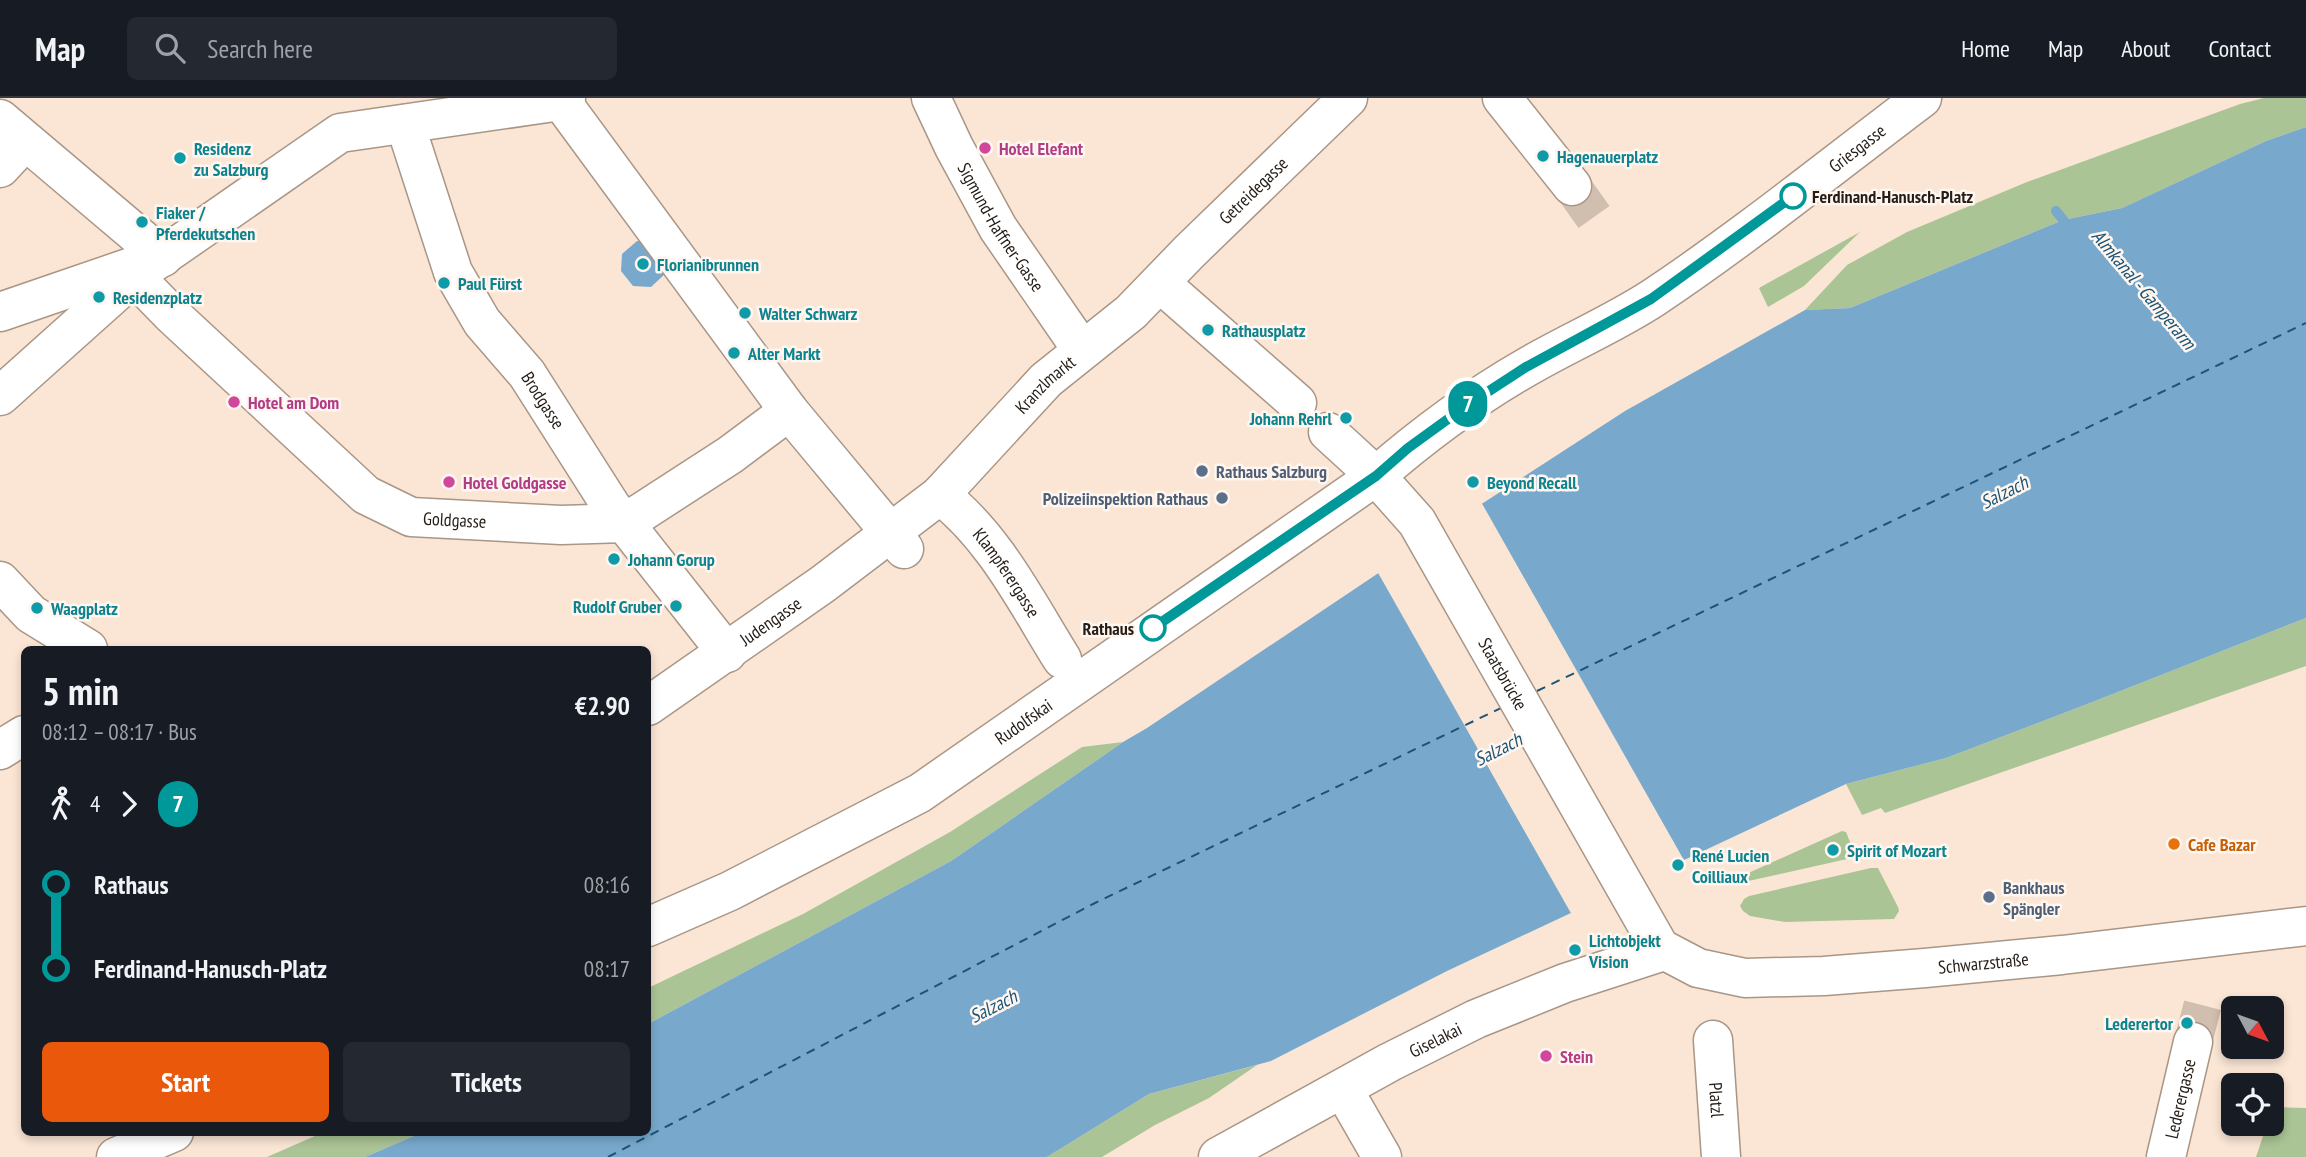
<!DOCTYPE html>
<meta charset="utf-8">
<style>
body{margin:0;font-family:"PT Sans Narrow",sans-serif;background:#242831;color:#f1f3f6;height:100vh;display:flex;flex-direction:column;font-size:26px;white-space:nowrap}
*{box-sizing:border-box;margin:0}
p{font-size:23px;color:#9ea1a6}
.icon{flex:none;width:38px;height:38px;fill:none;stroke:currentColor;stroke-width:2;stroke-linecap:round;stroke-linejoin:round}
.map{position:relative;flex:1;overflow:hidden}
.drawer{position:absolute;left:21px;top:548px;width:630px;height:490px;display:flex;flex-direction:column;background:#171b24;border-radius:10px;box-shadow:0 4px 10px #0003}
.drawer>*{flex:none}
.badge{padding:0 14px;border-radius:23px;font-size:24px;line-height:46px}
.needle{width:46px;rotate:131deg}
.tools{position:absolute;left:2221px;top:898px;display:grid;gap:14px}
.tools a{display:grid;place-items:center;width:63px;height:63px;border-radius:10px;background:#171b24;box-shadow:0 4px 10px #0003;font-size:35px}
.map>.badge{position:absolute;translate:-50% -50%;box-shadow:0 0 0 4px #fff}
.legs{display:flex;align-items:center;gap:10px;height:77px;padding:0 21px;font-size:23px}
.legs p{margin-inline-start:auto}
.summary{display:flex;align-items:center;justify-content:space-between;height:119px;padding:0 21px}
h1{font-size:38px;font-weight:700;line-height:52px}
.cta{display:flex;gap:14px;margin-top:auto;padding:14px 21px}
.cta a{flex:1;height:80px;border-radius:10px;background:#ea580c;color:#fff;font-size:28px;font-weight:700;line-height:80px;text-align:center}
.cta a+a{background:#242831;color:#f1f3f6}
ul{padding:0 21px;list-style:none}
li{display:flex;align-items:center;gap:24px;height:84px;font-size:26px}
li i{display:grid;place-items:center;width:10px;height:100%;margin:0 9px;background:currentColor}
li i::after{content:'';width:18px;height:18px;margin:-9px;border:5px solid;border-radius:50%;background:#171b24}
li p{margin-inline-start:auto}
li:first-child i{background:linear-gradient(#0000 50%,currentColor 0)}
li:last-child i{background:linear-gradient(currentColor 50%,#0000 0)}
header{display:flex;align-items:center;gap:42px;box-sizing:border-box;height:98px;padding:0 35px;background:#171b24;border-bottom:2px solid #363941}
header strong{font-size:33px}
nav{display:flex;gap:38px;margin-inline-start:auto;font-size:24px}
.search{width:490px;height:63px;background:#242831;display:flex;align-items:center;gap:18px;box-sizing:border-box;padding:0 24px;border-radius:10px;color:#9ea1a6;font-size:26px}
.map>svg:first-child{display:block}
.green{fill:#abc495}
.water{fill:#78a9cd}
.pier{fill:#fbe6d5}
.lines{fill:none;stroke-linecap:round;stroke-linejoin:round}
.stream{stroke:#78a9cd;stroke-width:10}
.ferry{stroke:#1b5478;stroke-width:2;stroke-dasharray:9 7;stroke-linecap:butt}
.street-tunnel{stroke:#d0beaf;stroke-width:38;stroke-dasharray:38 19;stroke-linecap:butt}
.street-casing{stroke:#a99686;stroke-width:41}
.secondary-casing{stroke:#a99686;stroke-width:41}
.street{stroke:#fff;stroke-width:38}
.secondary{stroke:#fff;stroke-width:38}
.line-1-casing{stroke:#fff;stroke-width:16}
.line-1{stroke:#009898;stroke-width:10}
.hotel-dot{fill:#d1479c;stroke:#fff6ef;stroke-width:2.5}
.culture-dot{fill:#0f9aa8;stroke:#fff6ef;stroke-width:2.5}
.stop-1-dot{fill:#fff;stroke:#009898;stroke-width:3.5}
.service-dot{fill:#5c6f8a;stroke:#fff6ef;stroke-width:2.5}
.food-dot{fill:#e8710a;stroke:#fff6ef;stroke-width:2.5}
.labels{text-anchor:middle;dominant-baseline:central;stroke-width:5;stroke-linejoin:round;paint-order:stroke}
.culture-label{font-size:18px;font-weight:bold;fill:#0d838f;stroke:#fff6ef;text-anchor:start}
.hotel-label{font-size:18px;font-weight:bold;fill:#b23c85;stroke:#fff6ef;text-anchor:start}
.street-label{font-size:18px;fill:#241c16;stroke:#fff6ef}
.stop-label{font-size:18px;font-weight:bold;fill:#241c16;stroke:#fff6ef;text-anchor:start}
.service-label{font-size:18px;font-weight:bold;fill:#4e5e75;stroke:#fff6ef;text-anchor:start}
.food-label{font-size:18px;font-weight:bold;fill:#c56008;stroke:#fff6ef;text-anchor:start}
.water-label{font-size:19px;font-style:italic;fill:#1b5478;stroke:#fff6ef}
</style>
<header>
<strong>Map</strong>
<div class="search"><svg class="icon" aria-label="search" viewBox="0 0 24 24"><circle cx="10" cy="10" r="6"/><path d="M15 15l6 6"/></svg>Search here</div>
<nav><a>Home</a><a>Map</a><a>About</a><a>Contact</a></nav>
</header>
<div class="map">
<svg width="2306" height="1059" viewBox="0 0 2306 1059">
<rect width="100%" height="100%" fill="#fbe6d5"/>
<!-- green -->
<path class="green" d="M2264,0H2306V29L2266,43L2122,110L2063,122L1850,210L1805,212L1847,167L1907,134L2027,84L2240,6Z
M1860,134L1804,188L1768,209L1759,190Z
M2306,520V568L1885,715L1881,710L1862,717L1846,686L1946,660L2090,605Z
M1123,644L951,763L648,926V890L803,816L950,734L1082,649Z
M1842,733L1846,734L1856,759L1735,786V781Z
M1871,770H1878L1898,809L1899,813L1894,821L1785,824L1750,818L1743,813L1740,808L1744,801L1749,798Z
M1257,967L1209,1000L1155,1027L1102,1059H1047L1149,996Z
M2272,1009L2306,1010V1059H2256L2267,1026H2272Z
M324,1034H423L365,1059H267Z"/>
<!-- water -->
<path class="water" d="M2306,29V520L2090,605L1946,660L1846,686L1447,873L1271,963L1149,996L1047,1059H365L423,1034H648V926L951,763L1123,644L1147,630L1480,407L1625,313L1805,212L1850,210L2063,122L2122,110L2266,43Z
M637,143L654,144L666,175L651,189L633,188L621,173L622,156Z"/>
<!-- pier -->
<path class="pier" d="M1480,402L1685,764L1572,817L1377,473Z"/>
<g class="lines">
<!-- stream -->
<path class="stream" d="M2056,113L2072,133"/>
<!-- ferry -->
<path class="ferry" d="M1537,593L2306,225
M608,1059L1095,805L1503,609"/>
<!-- street-tunnel -->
<path class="street-tunnel" d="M1572,88L1604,133
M2193,944L2205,898"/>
<defs>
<g id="street">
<path id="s1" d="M931,0L954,49L998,130L1082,252"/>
<path d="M1502,0L1572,88"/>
<path d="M561,3L789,313L904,451"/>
<path d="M0,21L163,159"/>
<path id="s2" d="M405,26L453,174L482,224L527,276L611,408L727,555"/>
<path d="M0,70L25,43"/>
<path id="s3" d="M134,178L171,216L366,397L411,419L561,427L625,425L730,357L789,313"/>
<path d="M1160,185L1297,305"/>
<path d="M0,214L137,167"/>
<path d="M0,298L134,178L340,35L561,3L566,0"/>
<path d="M1328,334L1376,378"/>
<path id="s4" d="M940,397C994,438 1027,505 1062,561"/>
<path d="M0,483L31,516L88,551"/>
<path id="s5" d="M648,608L823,486L940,397L1046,282L1131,214L1189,154L1348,0"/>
<path d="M0,652L24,637"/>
<path id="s6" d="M1713,942L1721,1059"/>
<path d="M1343,991L1382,1059"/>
<path id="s7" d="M2166,1059L2193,944"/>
</g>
<g id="secondary">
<path id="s8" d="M1376,378L1417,424L1660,850L1698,870L1745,880L1824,878L1925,870L2062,857L2306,828"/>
<path id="s9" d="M648,829L730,793L920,695L1376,378C1423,337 1473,300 1527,269C1568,245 1613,226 1653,200C1746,138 1833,67 1922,0"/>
<path d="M116,1059L174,1034"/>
<path id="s10" d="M1218,1059L1390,964L1476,921L1565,885L1664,853"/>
</g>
</defs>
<!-- street casing -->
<use href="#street" class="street-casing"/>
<!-- secondary casing -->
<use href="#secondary" class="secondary-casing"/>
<!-- street -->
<use href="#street" class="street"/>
<!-- secondary -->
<use href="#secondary" class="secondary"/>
</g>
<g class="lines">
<defs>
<path id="line-1" d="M1153,530L1376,378L1408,350L1466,308L1526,269L1651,201L1793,98"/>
</defs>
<!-- line-1 casing -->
<use href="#line-1" class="line-1-casing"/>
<!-- line-1 -->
<use href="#line-1" class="line-1"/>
</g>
<!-- markers -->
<g class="hotel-dot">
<circle cx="985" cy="50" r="7"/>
<circle cx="234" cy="304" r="7"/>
<circle cx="449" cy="384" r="7"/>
<circle cx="1546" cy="958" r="7"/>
</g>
<g class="culture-dot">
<circle cx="1543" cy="58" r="7"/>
<circle cx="180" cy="60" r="7"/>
<circle cx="142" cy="124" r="7"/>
<circle cx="643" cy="166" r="7"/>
<circle cx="444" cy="185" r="7"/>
<circle cx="99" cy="199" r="7"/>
<circle cx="745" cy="215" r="7"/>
<circle cx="1208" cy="232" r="7"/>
<circle cx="734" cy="255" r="7"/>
<circle cx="1346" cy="320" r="7"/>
<circle cx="1473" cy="384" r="7"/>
<circle cx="614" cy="461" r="7"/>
<circle cx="676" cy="508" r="7"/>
<circle cx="37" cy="510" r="7"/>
<circle cx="1833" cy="752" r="7"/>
<circle cx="1678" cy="767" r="7"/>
<circle cx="1575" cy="852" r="7"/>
<circle cx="2187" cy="925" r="7"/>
</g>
<g class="stop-1-dot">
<circle cx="1793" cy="98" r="12"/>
<circle cx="1153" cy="530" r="12"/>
</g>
<g class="service-dot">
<circle cx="1202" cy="373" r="7"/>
<circle cx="1222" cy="400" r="7"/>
<circle cx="1989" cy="799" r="7"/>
</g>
<circle class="food-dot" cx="2174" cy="746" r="7"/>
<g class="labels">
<!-- culture labels -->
<g class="culture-label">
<text x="194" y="50">Residenz<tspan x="194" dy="21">zu Salzburg</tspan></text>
<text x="1557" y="58">Hagenauerplatz</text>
<text x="156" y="114">Fiaker /<tspan x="156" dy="21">Pferdekutschen</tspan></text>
<text x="657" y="166">Florianibrunnen</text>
<text x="458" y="185">Paul Fürst</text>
<text x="113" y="199">Residenzplatz</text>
<text x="759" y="215">Walter Schwarz</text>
<text x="1222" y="232">Rathausplatz</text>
<text x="748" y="255">Alter Markt</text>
<text x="1332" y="320" text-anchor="end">Johann Rehrl</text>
<text x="1487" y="384">Beyond Recall</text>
<text x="628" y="461">Johann Gorup</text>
<text x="662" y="508" text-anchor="end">Rudolf Gruber</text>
<text x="51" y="510">Waagplatz</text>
<text x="1847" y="752">Spirit of Mozart</text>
<text x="1692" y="757">René Lucien<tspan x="1692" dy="21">Coilliaux</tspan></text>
<text x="1589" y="842">Lichtobjekt<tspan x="1589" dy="21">Vision</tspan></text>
<text x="2173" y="925" text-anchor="end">Lederertor</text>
</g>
<!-- hotel labels -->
<g class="hotel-label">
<text x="999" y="50">Hotel Elefant</text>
<text x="248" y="304">Hotel am Dom</text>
<text x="463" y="384">Hotel Goldgasse</text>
<text x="1560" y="958">Stein</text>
</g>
<!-- street labels -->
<g class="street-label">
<text stroke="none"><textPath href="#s9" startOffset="1442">Griesgasse</textPath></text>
<text stroke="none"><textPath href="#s5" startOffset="798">Getreidegasse</textPath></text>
<text stroke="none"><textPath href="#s1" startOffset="147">Sigmund-Haffner-Gasse</textPath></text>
<text stroke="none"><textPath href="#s5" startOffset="513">Kranzlmarkt</textPath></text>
<text stroke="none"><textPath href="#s2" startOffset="313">Brodgasse</textPath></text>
<text stroke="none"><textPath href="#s3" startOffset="413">Goldgasse</textPath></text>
<text stroke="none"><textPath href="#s4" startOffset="103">Klampferergasse</textPath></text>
<text stroke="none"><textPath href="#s5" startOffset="149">Judengasse</textPath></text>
<text stroke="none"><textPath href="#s8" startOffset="236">Staatsbrücke</textPath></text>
<text stroke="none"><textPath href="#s9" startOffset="429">Rudolfskai</textPath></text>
<text stroke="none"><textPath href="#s8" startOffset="882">Schwarzstraße</textPath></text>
<text stroke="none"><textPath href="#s10" startOffset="247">Giselakai</textPath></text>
<text stroke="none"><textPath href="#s6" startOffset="60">Platzl</textPath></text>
<text stroke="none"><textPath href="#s7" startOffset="60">Lederergasse</textPath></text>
</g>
<!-- stop labels -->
<g class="stop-label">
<text x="1812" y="98">Ferdinand-Hanusch-Platz</text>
<text x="1134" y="530" text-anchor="end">Rathaus</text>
</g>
<!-- service labels -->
<g class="service-label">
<text x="1216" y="373">Rathaus Salzburg</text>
<text x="1208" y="400" text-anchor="end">Polizeiinspektion Rathaus</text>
<text x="2003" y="789">Bankhaus<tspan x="2003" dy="21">Spängler</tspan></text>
</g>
<!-- food labels -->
<g class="food-label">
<text x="2188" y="746">Cafe Bazar</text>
</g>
<!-- water labels -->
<g class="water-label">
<text transform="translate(2144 191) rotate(50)">Almkanal - Gamperarm</text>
<text transform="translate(2004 394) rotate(-27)">Salzach</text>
<text transform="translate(1498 651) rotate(-27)">Salzach</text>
<text transform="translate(993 908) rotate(-27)">Salzach</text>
</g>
</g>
</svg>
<div class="tools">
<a><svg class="needle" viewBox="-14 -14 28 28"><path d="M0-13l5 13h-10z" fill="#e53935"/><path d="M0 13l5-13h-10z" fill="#9ea1a6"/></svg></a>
<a><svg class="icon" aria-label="locate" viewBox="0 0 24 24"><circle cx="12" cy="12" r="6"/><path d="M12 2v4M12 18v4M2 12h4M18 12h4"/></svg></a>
</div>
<b class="badge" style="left:1468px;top:306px;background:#009898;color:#fff">7</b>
<section class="drawer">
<div class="summary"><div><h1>5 min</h1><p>08:12 – 08:17 · Bus</p></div><b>€2.90</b></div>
<div class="legs"><svg class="icon" aria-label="walk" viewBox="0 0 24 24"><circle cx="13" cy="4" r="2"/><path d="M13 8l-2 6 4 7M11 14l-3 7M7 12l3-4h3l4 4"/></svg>4<svg class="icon" aria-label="forward" viewBox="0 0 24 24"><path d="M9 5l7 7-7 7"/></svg><b class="badge" style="background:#009898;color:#fff">7</b></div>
<ul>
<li><i style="color:#009898"></i><b>Rathaus</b><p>08:16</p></li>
<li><i style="color:#009898"></i><b>Ferdinand-Hanusch-Platz</b><p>08:17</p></li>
</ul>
<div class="cta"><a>Start</a><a>Tickets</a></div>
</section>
</div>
